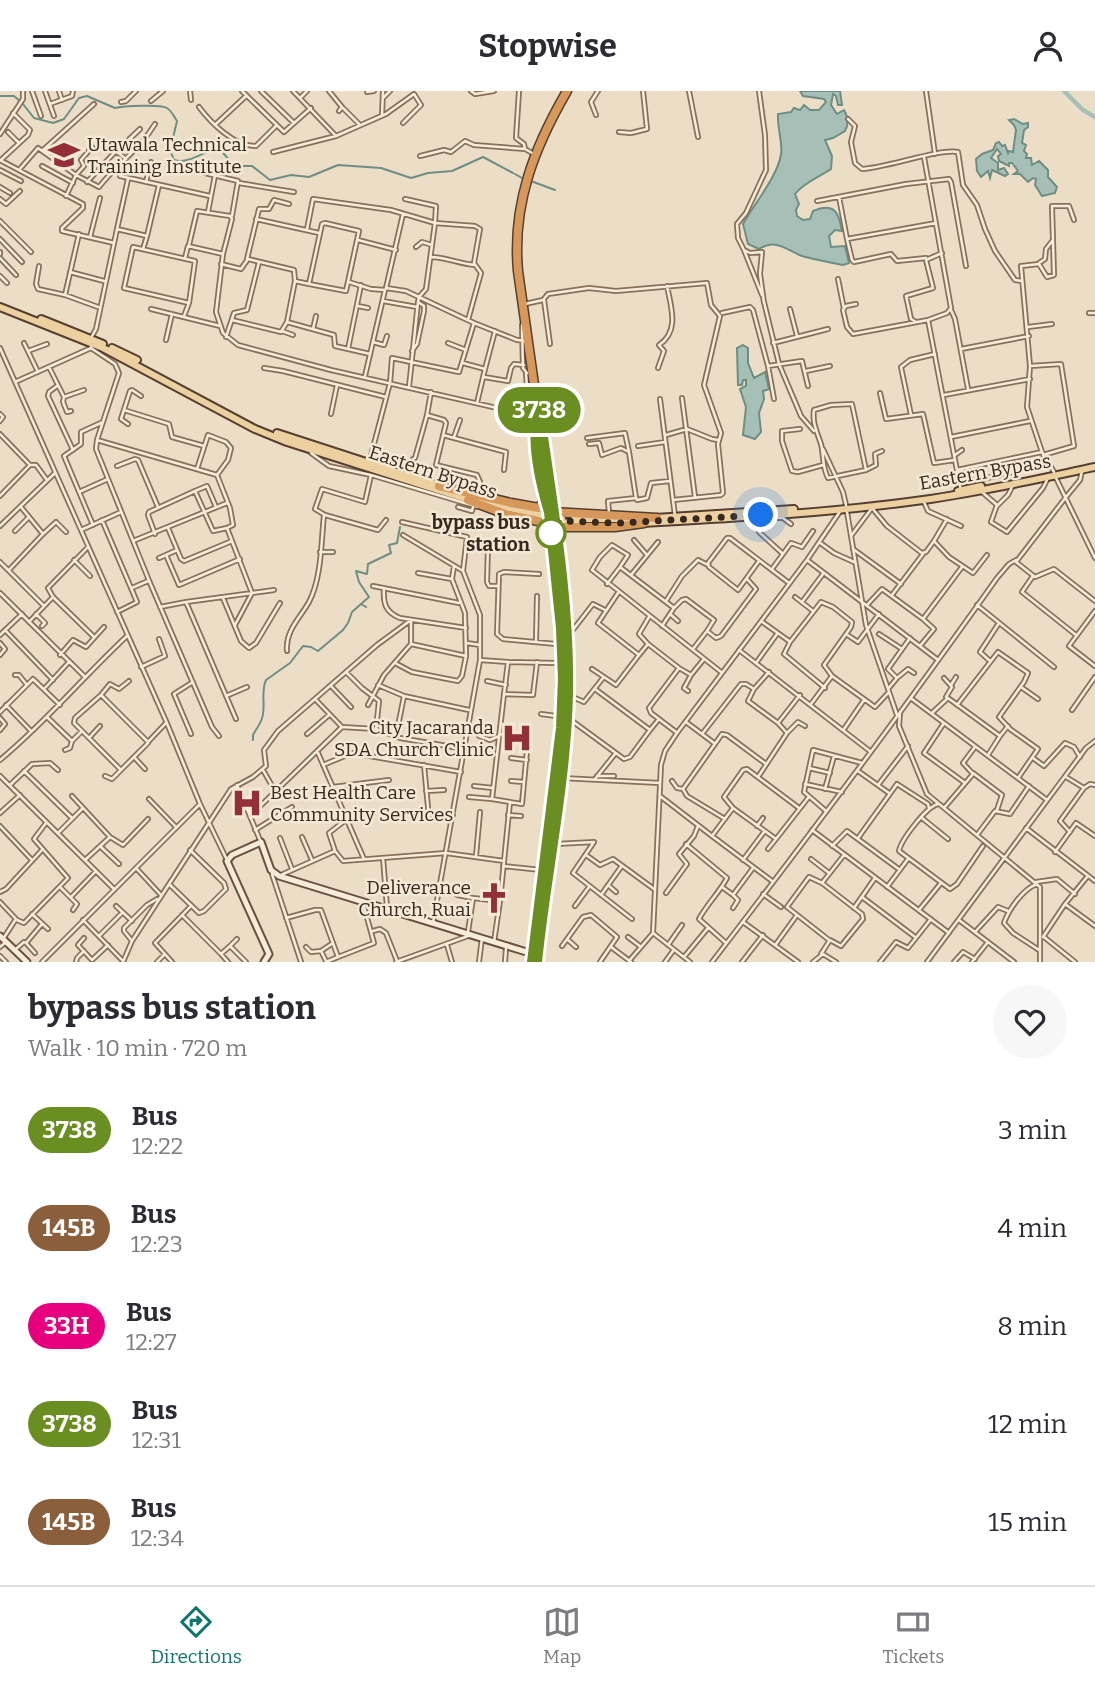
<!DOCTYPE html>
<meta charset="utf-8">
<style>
body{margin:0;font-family:Bitter,serif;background:#f7f7f7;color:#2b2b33;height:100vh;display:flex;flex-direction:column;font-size:26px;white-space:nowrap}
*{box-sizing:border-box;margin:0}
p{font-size:23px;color:#7c7c81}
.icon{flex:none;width:38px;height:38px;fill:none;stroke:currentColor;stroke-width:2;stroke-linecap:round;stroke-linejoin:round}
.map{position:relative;height:871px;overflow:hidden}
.drawer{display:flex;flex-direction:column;background:#fff;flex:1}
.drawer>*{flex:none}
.badge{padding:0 14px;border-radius:23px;font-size:24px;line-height:46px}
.you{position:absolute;width:35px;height:35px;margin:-18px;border:5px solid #fff;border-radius:50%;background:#1a73e8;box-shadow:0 0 0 10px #1a73e833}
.map>.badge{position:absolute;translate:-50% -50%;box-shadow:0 0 0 4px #fff}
.round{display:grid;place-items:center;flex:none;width:74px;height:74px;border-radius:37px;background:#f7f7f7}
.headline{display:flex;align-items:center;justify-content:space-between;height:119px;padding:0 28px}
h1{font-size:33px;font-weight:700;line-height:52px}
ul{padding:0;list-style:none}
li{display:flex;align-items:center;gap:21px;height:98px;padding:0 28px}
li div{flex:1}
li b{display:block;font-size:26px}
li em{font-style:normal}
li .badge{min-width:77px;font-weight:700;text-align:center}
header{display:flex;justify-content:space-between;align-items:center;height:91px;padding:0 28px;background:#fff;font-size:32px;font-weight:700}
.tab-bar{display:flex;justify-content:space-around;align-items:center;height:98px;border-top:2px solid #e1e1e2;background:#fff;font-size:19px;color:#7c7c81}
.tab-bar a{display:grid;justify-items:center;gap:4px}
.tab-bar .selected{color:#0f766e}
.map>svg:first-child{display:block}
.water{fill:#a7c0b7;stroke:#6e8e84;stroke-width:2}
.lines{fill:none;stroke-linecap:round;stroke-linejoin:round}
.stream{stroke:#6e8e84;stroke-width:2}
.river{stroke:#a7c0b7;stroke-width:4.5}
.street-casing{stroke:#87705c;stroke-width:6}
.secondary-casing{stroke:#69513f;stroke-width:9}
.primary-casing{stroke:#553f30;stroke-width:10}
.highway-casing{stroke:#553f30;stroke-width:11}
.street{stroke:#f7ecd9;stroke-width:2.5}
.secondary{stroke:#f7ecd9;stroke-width:5}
.primary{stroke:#edd0a0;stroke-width:6}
.highway{stroke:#d7985b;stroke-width:8}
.primary-bridge-casing{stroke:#553f30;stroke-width:10;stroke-linecap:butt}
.primary-bridge{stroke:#edd0a0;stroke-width:6}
.line-casing{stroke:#fff;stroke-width:16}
.line{stroke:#6b8e23;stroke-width:10}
.walk{stroke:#382920;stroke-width:7;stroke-dasharray:0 12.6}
.stop-dot{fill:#fff;stroke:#6b8e23;stroke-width:3.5}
.labels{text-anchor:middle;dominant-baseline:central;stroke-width:5;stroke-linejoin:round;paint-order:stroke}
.poi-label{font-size:19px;fill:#382920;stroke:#f4e9d5;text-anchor:start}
.street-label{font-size:19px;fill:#382920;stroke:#f4e9d5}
.stop-label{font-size:19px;font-weight:bold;fill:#382920;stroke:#f4e9d5;text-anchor:end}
</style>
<header><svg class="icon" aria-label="menu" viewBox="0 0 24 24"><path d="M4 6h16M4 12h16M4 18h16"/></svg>Stopwise<svg class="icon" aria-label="person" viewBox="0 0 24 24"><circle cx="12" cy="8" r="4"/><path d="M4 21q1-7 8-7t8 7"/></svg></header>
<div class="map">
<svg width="1095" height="871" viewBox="0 0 1095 871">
<rect width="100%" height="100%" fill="#ecdec6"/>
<!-- water -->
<path class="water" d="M800,0H840L842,14H838L836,5L833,3L831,14L837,23L844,19C848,26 849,33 845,40L833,47L825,49L832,65L831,78C819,86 803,92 795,103L799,113L796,119L797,125L803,129L810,128L813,120C834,111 839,121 842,140L835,139L829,145L831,156L845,155L849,172L843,174C830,171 815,169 802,165C786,159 776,147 759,158L748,153L743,133C754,113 778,85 781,63C783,53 777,36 778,23L791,21L794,17L800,19L804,14L810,19H819L826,11L824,8L803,5Z
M1014,28L1023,33L1028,32V36L1024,39L1022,52L1026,54L1024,60L1027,63L1026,67H1031L1032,74L1039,70L1048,79V86L1057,96L1055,102L1042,105L1035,94L1036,88L1033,87L1028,91L1020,83H1014L1018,80L1012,72H1009V75L999,70L998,65L1001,63L997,58L991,67L998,72V79L1004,77L1008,83L1005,85L992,79L990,87L988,80L981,86L977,80L976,68L982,63L993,59L996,52L999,51L1002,55L1005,54L1008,62L1009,60L1013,61L1016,39L1014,34L1009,29Z
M743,254L748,257V272L754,287L765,281L769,298L763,300L764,308L759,322L761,341L755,348L743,344L746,316L740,298L746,295V289H743L742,294H738L737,257Z"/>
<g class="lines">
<!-- stream -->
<path class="stream" d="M0,5H14L20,10
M23,13L34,27L53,32L64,28L79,7L87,5L115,17C123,15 160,13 167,17C172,20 174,26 177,30L170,59L174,69C190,74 204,58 220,58L234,75H252L270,89L291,84L309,86L338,74L381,77L411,87L428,82L452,80L483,66L513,82
M515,83L522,87
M531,90L555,99
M361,513L369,506L359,491L356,480L367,483L368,473L391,462L389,454L397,452L400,436
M253,649V644C257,636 262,632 263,623C265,612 261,600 266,589L290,572L303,555L311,556L318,560L343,539L348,532L352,521L361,513L366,516"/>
<!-- river -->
<path class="river" d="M1064,0L1083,19L1095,26"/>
<defs>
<path id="street" d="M32,0L41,25
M45,0L54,25
M59,0L62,9
M190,0L191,9
M242,0L284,41L311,17
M261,0L294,32
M293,0L336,45
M329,0L342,16L339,20
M471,0L475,3L494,0
M519,0L516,47L524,53L525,58L534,63
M689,0L698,46
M759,0L765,44L766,79L746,122L737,133L738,147L744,159L750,162L762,161L760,183L764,212
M926,0L935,63
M367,1L374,0
M300,7L307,0
M383,7L390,0
M151,10L163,0
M121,11L126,10L136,0
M50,13L72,5L73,0
M199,16C211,32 235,56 256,55L277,34
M343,17L360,34
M382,24L383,0
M596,24L591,11L598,0
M848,28L855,35L851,51L855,72L862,78C886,77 941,57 958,61L963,94L977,114L985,138L995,160L1015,189L1022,190
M216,33L246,5
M8,41L19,52
M619,41L631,42L647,38L643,0
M0,43L23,8V0
M42,60L94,13
M117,60L140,38
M273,61L336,45L386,23L414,3L421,14L403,32
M420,65L444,59L451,61L465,50L474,54L525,58
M924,66L951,217L947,222L928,229L961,400
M0,69L83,113V117L62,137V140L114,152
M1,69L28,44L30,39L13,22
M42,75L73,92
M0,79L21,90
M19,79L38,57L76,84L99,96C117,73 140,58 155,33
M205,82L238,90L232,125
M120,85L210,105
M87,91L116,60L126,68
M146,91L151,71
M239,92L294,101
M0,96L10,102
M66,105L76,84L84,75L81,69L92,56
M839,106L847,148L936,132
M0,108L6,113L20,100
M405,108L436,115L435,132L475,135L480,138L474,172L481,182L468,229
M817,110L906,93L949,88L951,91L966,175
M208,121L215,84
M256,128L319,142
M0,130L31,161
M117,138L128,88
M307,138L313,108L391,119L435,132L426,198L419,206L418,211L409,296
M79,143L65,204L98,216
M147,145L159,94
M90,146L100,107
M0,148L22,171
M847,148L852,169L854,171L891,163L897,170L926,167
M358,149L396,159
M189,154L197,120L230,125L232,128L223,163
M416,156L422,151L432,154
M744,159L762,204
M0,161V163
M431,166C446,166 459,173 475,174
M0,167L16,184
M185,167L188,155L223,163L216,221L223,242L238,254L331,279L536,326
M247,168L259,118H269L274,109L289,113
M1039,172L1045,168L1046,158L1053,149
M221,173L241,178L248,168L294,179L295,190L309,193L322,133L325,132L359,140L346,200L309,193
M39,175L36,193L38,198L65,204
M70,181L104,190
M0,185L7,192
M838,188L844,218
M295,190L287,231L334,244L335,255L370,263
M349,191L371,198L385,199L386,197L406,200L474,232
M386,197L403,123
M544,209L550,253
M383,210L417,216
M764,211L779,273L801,325L814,340
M525,213L543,209L548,203L589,197L616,200L707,192L711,214L720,225L704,294L721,342L718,353L723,402L721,404L673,409
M856,213L846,215L843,219L847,236L853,243L928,229
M358,215L368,217
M151,218L220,235
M790,218L797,245
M951,219L955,228L968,298
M722,222L750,216L753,219L768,275
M1089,222H1095
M184,225L189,212L124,197L133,156L195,170L189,212
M232,229L281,241L287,231
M916,231L911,228L906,205L933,197L926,169L942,162
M522,234L523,277L527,282
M1028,236L1052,233
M313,238L316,225
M282,240L293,244
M226,246L234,222L247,219L259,171
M91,247L96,238L117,138L147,145L143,158
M166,249L172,223
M373,251L384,254L387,245
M24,252L38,281
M448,252L466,259
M773,252L828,238
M92,253L91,257L115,273L119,282L97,349L96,358L150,492L212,636L219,645
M0,257L166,630L200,713L227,769
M348,258L361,194
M961,258L1029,245
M28,260L47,253
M412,260L417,253L424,220V215L418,211
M463,272L485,278L495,240
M1030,275L1061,273L1074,355L1043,364
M49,276L64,306L84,299
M264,277L283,280L386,306
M658,277L664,260L659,254C680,240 671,216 667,195
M806,280L830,275
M526,282L528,312L520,313L519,302L533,301
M365,285L385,199
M484,286L508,290L511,277L514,273L524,274
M15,291L91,257
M57,295L49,301L48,305L73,359
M431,301L427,324L444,329L446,332L436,374L477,384L480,391L478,404
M880,302L886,328L923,323L934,372L955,369
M944,304L1030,288
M64,306L63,311L67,321L71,320
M682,307L695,406
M660,308L675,425
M774,308L768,275L802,270L808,295
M477,312L485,278
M124,319L169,333L172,346L204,355
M0,323L3,326L0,330
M331,323L337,294
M911,324L901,276L910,269L935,263
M128,333L121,328L130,300L132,299L141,305
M800,338L782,340V350L792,380L798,381L823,374
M0,343L30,374L0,405
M443,344L506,361L504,379
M666,344L687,338L712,348L718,349
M454,346L460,329
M951,346L1030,330
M587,347L625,342L629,361
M97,349L217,384
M589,353L599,352L602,364L621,357L629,361L636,407L608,410L609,422
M638,355L665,351
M823,358L843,401L846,414
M311,362L329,375L371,384L478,416
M955,364L962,359
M413,368L415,367L427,324
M369,372L390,292L392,267L459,281L474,232L517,249L526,250
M30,374H36L47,389
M117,375L135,368L138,369L158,416
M197,378L208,344L226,351L231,357L228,369L217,384
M866,379L852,313L831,314L814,319C812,331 817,341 821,353C824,365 822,376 828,387L866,379L876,374L875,363L882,360
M957,379L1042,361
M1054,381L1042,361L1027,316L1030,275L1021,175L1039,173L1047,186L1054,184L1052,115H1069L1074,129
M217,384L230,417L233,434L227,437
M371,384L365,411L322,398L315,418L325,424L378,439L386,429
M1055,385L1095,467
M960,393L1014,381
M195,400L207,395L216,416
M79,401L108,388
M982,401L997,414L991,431L1007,441L1043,397L1048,387
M1066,406L1016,471L1035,486L1054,478L1095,510
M1066,406L1080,389L1082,380
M636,407L637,409L647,407L651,392L670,390
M923,409L928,420L961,435
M997,415L1008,404L1012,396
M458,416L472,420L473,416
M872,417L887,435L923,463L892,504
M847,421L866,534L897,624
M775,427H783L791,433
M947,428L934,450L949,466L973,482L987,464
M102,429L137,511L117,521
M402,431L467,446L463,480L480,524V569L433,832
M93,434L64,365L81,353V341L103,331
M0,435L55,382
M168,437L181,468L184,470L232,450
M81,439L121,421
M15,440L29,426
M759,441L783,463
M43,443L56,431L66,441
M155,443L148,424L149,421L195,400L213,440L227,437L252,502L235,534
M403,444L463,480
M851,445L872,417
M634,449L647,464
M133,450L227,412
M819,451L834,462L854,471
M468,454L488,455L487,491L489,495H498
M88,456L48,497L53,506L94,546
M853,458L901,493
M177,459L166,464L179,494L240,468
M320,461H333
M922,462L926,461L934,450
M159,467L166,464
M74,469L90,485
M807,469L938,569
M759,470L738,499L709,476L708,472L727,447H730L789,492
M0,471L44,515
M620,476L628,464L612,454L600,466L592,479L721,581
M772,478L791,452L802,456L813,440
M9,479L43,443L21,416
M631,484L658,451
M1033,485L1022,501L1076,544
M452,488L454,475
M607,493L620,476L674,517L662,535
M373,495L459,512
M132,497L148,490
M384,497C383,512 385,521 400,527L466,537
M0,502L85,586
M795,506L813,520
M223,507L241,550L249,557L256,552L280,512
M666,510L682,485L698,469L708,474
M186,511L274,499
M802,511L823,483
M867,514L882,498L923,528
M977,514L1054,576
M160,516L186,511L236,628
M674,517L682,509L686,508L714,529L707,540
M1095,520L1069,555L1095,575
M36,523L45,532L42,535
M670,523L678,530
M761,530L789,550
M29,531L53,506
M5,539L53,589
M846,543L858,551L879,523
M879,543L902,558
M0,544L22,523
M569,544L593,513L605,519
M536,551L537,505
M0,552L5,558L0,564
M467,552L480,554
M411,553V529
M648,553L639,543L649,526
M920,555L934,538L923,528L962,476
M693,558L707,540L716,547L721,545L756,498L747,488
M739,559L871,661
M287,560C285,540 300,527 309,511C322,486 321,451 324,424
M60,564L73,549L86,556L104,536
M639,564L648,553L679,577L649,617L651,622L676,641
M480,569L508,571L504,603L492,708L522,713L528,649L500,643
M990,570L980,561L999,532
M508,571L556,572L559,570L558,556L556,553L503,548L497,543L499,483L504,481L539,483
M395,572L412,581L458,590L462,585L466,565
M756,572L777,543
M141,576L165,565L159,548
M679,577L691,584L704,568
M592,578L616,594L639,564L598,532L618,502
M347,582L362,597L379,610L376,638
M15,584H19L27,594
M897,587L908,578L914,582
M944,587L952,596L946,606
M487,590L506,594
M378,594L404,605L469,619
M951,594L956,586
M331,595L351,616
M1021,596L1038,608
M45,597L69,571
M825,597L784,563L790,551L821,511L833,516L852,531L851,536L824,574L832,585
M888,598L897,587L888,578L910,547
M688,600L684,597L691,584
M504,603L533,604L537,571
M101,604L110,593L119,598L129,590
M568,604L584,611L603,587
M226,605L247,596
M315,608L342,636
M912,608L1047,709
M811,613L832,585L875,616L889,601
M6,614L31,640
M368,614L384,584L411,553L466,565L465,522L452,488L418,482
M957,614L998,561L1028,582L1024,591L999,626L1010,638L1038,658L1018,687
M1072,619L1095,586
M0,621L33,588L60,614
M900,622L899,635L927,703L1040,796V871
M932,622L948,607L1000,645L988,664
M541,623L556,625
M47,626L72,650
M0,627L5,633L0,639
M568,627L624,668L630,666L650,639L595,598
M686,631L714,652
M778,632L800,604
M944,632L924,662L965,692
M844,638L864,609
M650,639L659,628
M82,640L121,679L112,688L105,685
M787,642L798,631L805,635
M191,643L174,603L193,591
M307,643L329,624
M702,643L741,593H746L754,598
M396,645L404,605
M479,645L490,649L499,645
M1000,645L1008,635
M89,647L100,635
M65,659L70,657L72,650L82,640L74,632L75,627L101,604L148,651L166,632
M318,662L364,768
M134,666L145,678
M511,667L527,669
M1033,667L1044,675L1065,652L1074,656L1080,666
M0,669C46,631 84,585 127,545
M323,674L352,662L461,681
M424,674L429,727L453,724
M809,677L830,682
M121,679L148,652
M263,679L275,700
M24,680L72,727
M858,680L889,702
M973,682L1002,704L997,719
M0,685L114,798
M597,685H614
M758,686L787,642L778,632L748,610L754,598L769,581
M1066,686L1084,697L1090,693L1095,694
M562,687L660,692
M595,688L615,663
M511,690L524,691
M672,690L677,697L683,698L687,705L725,728
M805,693L842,701
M10,694L32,673L50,672L58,679
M237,694L260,749
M878,694L908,655
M474,695L493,697
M333,696L389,689
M683,698L722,643L727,644L766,673
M825,698L834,665
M426,700L444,699
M72,705L110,746L123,754L148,728
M660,705L712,745
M469,706L492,708
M149,708L176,736
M938,713C926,716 901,749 899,760L950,798L957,793L983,755
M733,717L776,748L808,707
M944,717L973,683L963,672L975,656
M826,720L804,701L813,659L862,672
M0,722L20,704
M508,724L521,725
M250,725L342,636L376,638L400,647L465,658
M922,727L948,748
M347,728L329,742L335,760L343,770L446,762L504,770
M0,735L31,768
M757,735L763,727
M1026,737L1095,790
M255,739L292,716
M812,739L949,842
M1070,741L1060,730L1084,697
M58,742L82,718
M977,744L995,720L1010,723L1029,695
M302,746L312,769
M280,747L292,778
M858,747L897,693L928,713L929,717
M556,753L594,751L573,782L632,828
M686,753L727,787C719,802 707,813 699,828L726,852
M832,755L847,740L900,779
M101,756L119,773
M768,758L776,748
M1055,761L1076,732L1095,745
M586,764L600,774L613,768L654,798
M476,765L480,721
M383,767L387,816
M811,768L829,782
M85,769L110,746
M743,769L764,741
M503,775L541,779
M136,777L161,804
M272,783L301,871
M281,784L335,760
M772,790L712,745L733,717L724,706L743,679L747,678L799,717
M1036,791L1057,788L1075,803
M822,792L809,786L787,816L829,849
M169,793L199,822L204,820L226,798L224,792L190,759
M1037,793C1023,798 1009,818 1004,832L1013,842L1039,859
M608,794L616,801
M60,796L77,813L73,819
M722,796L733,804L753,777
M887,796L908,768
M0,801L6,798L42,759
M666,802L687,773L679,763L694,745L698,735
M763,803L781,816
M457,804L473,807
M601,804L621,776
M71,806L96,780
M862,806L915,846
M0,811L17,829L24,832L68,787L34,748L46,732
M1065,813L1087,786
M116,815L132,830
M575,815L589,796
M733,817L738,809L733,804
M854,817L875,787
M919,819L941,792
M32,823L48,838
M182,824L221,863
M286,827L315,819H321L338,866L326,871
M83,829L122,869
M959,829L1014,871
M743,831L798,871
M373,840L380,838L386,842L397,870
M468,841L473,807L500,810L510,711
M975,841L998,816L1008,820
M100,844L122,822
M628,846L641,856
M1043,846L1065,813L1095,835
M1044,846L1075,871
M84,847L78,854L92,869L108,854
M3,848L16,828
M567,848L576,856
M132,850L124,840V837L147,814L157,808
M494,851L500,810
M26,852L35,862
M776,853L797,824
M447,854L452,871
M668,854L682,834
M230,855L237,848
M562,855L583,826L591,824L617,846L600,871
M0,856L6,851
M306,856L311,861L321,860
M611,856L631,871
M16,858L24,851L26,852L42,833
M821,863L830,849L841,855L863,828L862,823L822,792L844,764
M0,865L6,871
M338,866L374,852L363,812
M684,866L708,837
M326,870L321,860L333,852
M629,870L653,842
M42,871L200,713
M76,871L77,867L84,860
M123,871L132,850L231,698L253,686L266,675L264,659L278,640L377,554L411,529
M157,871L165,863
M172,871L155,852L190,816
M228,871L221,863L230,855L246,871
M396,871L468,845
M479,871L482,847
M505,871L506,857
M665,871L673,860
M690,871L653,842L661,674L665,660L677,642L807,469L841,419
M712,871C809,745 905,617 997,487L1009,473L1016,469
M742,871L763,844
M813,871L823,863L836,871
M880,871L896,851L908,857L931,828
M927,871L1086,657L1095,650
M954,871L963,861L975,868
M972,871L988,851"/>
<path id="secondary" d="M0,845L27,871
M264,871L269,863L227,770L232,764L261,751L271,779L279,785L533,863"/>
<path id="primary" d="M0,216L103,257L255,338L287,351L472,410
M41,228L103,253
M112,257L137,269
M277,342L443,396
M958,400L981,395
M477,407L503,416L542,424
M655,427L794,418
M574,428H630
M560,431L579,433
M642,432C736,427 830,422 923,409C981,401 1038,388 1095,376"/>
<path id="highway" d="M538,321C530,346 540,390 547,415
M439,395L511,412L539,417L545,408
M468,409L508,424L543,431L552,454
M553,421L657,427
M554,436H615L644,432
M532,871L554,698L562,605
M537,871C552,749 576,629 564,506L518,180C512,113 534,57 567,0"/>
</defs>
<!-- street casing -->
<use href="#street" class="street-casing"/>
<!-- secondary casing -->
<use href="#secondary" class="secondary-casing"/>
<!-- primary casing -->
<use href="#primary" class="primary-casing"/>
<!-- highway casing -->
<use href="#highway" class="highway-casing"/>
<!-- street -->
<use href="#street" class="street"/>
<!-- secondary -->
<use href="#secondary" class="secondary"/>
<!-- primary -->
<use href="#primary" class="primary"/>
<!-- highway -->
<use href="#highway" class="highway"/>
<defs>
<path id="primary-bridge" d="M542,424L562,428"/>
</defs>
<!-- primary-bridge casing -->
<use href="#primary-bridge" class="primary-bridge-casing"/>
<!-- primary-bridge -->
<use href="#primary-bridge" class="primary-bridge"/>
</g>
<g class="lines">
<defs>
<path id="line" d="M532,871L561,637L563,588L561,537L549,421C540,391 530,348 539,318C552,412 570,508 568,603C566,693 546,782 537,871"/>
</defs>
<!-- line casing -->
<use href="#line" class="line-casing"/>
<!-- line -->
<use href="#line" class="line"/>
<!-- walk -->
<path class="walk" d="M551,442L560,430L619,432L761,424"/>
</g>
<!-- icons -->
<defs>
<symbol id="university-bare" viewBox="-9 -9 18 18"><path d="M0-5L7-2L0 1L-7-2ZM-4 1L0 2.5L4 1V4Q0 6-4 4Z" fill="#932f37" stroke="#f4e9d5" stroke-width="2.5" paint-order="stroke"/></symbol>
<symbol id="hospital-bare" viewBox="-9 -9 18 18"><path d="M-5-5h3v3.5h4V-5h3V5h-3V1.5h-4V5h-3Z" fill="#932f37" stroke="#f4e9d5" stroke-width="2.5" paint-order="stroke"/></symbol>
<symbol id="church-bare" viewBox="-9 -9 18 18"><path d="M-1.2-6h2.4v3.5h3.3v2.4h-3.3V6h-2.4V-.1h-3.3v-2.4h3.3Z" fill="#932f37" stroke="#f4e9d5" stroke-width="2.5" paint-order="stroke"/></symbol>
</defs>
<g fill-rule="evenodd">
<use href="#university-bare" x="42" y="42" width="44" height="44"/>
<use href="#hospital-bare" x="495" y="625" width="44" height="44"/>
<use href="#hospital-bare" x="225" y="690" width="44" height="44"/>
<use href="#church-bare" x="472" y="785" width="44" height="44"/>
</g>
<!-- markers -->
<circle class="stop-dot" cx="551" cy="442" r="14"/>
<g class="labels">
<!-- poi labels -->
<g class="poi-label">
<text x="87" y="53">Utawala Technical<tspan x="87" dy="22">Training Institute</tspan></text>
<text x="494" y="636" text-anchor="end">City Jacaranda<tspan x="494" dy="22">SDA Church Clinic</tspan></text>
<text x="270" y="701">Best Health Care<tspan x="270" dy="22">Community Services</tspan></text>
<text x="471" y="796" text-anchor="end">Deliverance<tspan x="471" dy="22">Church, Ruai</tspan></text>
</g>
<!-- street labels -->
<g class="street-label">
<text transform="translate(433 381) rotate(18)">Eastern Bypass</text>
<text transform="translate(985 381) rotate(-10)">Eastern Bypass</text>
</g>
<!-- stop labels -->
<g class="stop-label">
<text x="530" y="431">bypass bus<tspan x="530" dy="22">station</tspan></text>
</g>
</g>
</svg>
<div class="you" style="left:761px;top:424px"></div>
<b class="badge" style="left:539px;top:319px;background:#6b8e23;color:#fff">3738</b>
</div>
<section class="drawer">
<div class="headline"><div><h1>bypass bus station</h1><p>Walk · 10 min · 720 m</p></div><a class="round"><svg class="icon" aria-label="heart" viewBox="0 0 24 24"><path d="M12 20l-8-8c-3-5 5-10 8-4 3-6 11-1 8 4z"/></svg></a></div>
<ul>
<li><span class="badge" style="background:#6b8e23;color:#fff">3738</span><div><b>Bus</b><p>12:22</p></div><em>3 min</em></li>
<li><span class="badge" style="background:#8b5e3c;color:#fff">145B</span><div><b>Bus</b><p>12:23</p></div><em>4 min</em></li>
<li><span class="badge" style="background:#e6007e;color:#fff">33H</span><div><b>Bus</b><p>12:27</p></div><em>8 min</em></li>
<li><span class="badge" style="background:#6b8e23;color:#fff">3738</span><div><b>Bus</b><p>12:31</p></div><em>12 min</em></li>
<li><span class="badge" style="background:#8b5e3c;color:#fff">145B</span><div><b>Bus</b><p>12:34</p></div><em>15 min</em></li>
</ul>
</section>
<nav class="tab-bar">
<a class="selected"><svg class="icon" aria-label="directions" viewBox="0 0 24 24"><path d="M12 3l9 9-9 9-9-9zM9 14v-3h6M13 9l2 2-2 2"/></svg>Directions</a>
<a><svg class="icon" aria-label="map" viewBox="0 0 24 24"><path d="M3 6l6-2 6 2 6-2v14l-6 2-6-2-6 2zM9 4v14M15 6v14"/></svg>Map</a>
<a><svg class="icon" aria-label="tickets" viewBox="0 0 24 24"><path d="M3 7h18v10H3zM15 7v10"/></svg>Tickets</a>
</nav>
